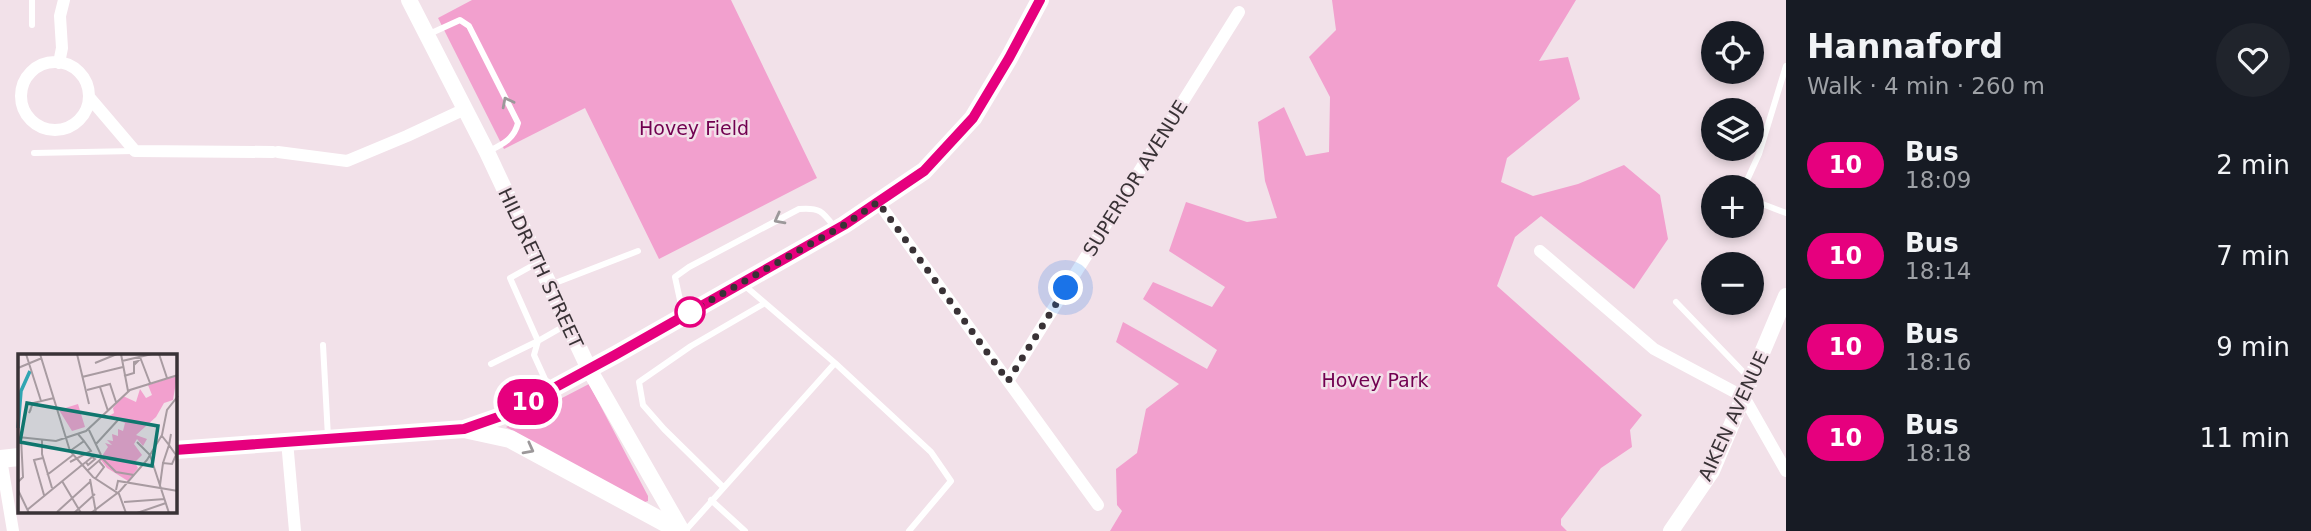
<!DOCTYPE html>
<meta charset="utf-8">
<style>
body{margin:0;font-family:"DejaVu Sans",sans-serif;background:#20242c;color:#f1f3f6;height:100vh;display:flex;flex-direction:column;font-size:26px;white-space:nowrap}
*{box-sizing:border-box;margin:0}
p{font-size:23px;color:#9ea1a6}
.icon{flex:none;width:38px;height:38px;fill:none;stroke:currentColor;stroke-width:2;stroke-linecap:round;stroke-linejoin:round}
.map{position:relative;flex:1;overflow:hidden}
.drawer{display:flex;flex-direction:column;background:#171b24;width:525px}
.drawer>*{flex:none}
.badge{padding:0 14px;border-radius:23px;font-size:24px;line-height:46px}
.fabs{position:absolute;left:1701px;top:21px;display:grid;gap:14px}
.fabs a{display:grid;place-items:center;width:63px;height:63px;border-radius:50%;background:#171b24;box-shadow:0 4px 10px #0003;font-size:35px}
.you{position:absolute;width:35px;height:35px;margin:-18px;border:5px solid #fff;border-radius:50%;background:#1a73e8;box-shadow:0 0 0 10px #1a73e833}
.map>.badge{position:absolute;translate:-50% -50%;box-shadow:0 0 0 4px #fff}
.round{display:grid;place-items:center;flex:none;width:74px;height:74px;border-radius:37px;background:#20242c}
.overview{display:flex;align-items:center;justify-content:space-between;height:119px;padding:0 21px}
h1{font-size:33px;font-weight:800;line-height:52px}
ul{padding:0;list-style:none}
li{display:flex;align-items:center;gap:21px;height:91px;padding:0 21px}
li div{flex:1}
li b{display:block;font-size:26px}
li em{font-style:normal}
li .badge{min-width:77px;font-weight:700;text-align:center}
main{display:flex;flex:1;min-height:0}
.map>svg:first-child{display:block}
.green{fill:#f2a0ce}
.lines{fill:none;stroke-linecap:round;stroke-linejoin:round}
.service{stroke:#fff;stroke-width:6}
.minor{stroke:#fff;stroke-width:12}
.tertiary{stroke:#fff;stroke-width:16}
.secondary{stroke:#fff;stroke-width:18}
.oneway{stroke:#9c989a}
.line-casing{stroke:#fff;stroke-width:16}
.line{stroke:#e6007e;stroke-width:10}
.walk{stroke:#393236;stroke-width:7;stroke-dasharray:0 12.6}
.stop-dot{fill:#fff;stroke:#e6007e;stroke-width:3.5}
.labels{text-anchor:middle;dominant-baseline:central;stroke-width:5;stroke-linejoin:round;paint-order:stroke}
.park-label{font-size:19px;fill:#710050;stroke:#f2e1e9}
.street-label{font-size:19px;fill:#393236;stroke:#f2e1e9}
.inset-river{fill:none;stroke:#31a5b2;stroke-width:3.5}
.inset-road{fill:none;stroke:#a89ba1;stroke-width:2}
.view{fill:#0f766e;fill-opacity:0.15;stroke:#0f766e;stroke-width:3.5}
.inset-edge{fill:none;stroke:#393236;stroke-width:3.5}
</style>
<main>
<div class="map">
<svg width="1786" height="531" viewBox="0 0 1786 531">
<rect width="100%" height="100%" fill="#f2e1e9"/>
<!-- green -->
<path class="green" d="M472,0H731L817,178L659,259L585,108L504,149L438,18Z
M1332,0H1576L1539,61L1568,57L1580,99L1507,158L1501,182L1533,196L1578,184L1624,165L1660,195L1668,239L1634,289L1541,216L1515,237L1497,286L1642,415L1630,430L1632,447L1601,468L1561,519V525L1567,531H1110L1122,511L1117,505L1116,469L1137,453L1146,409L1179,384L1116,342L1123,322L1207,369L1217,350L1143,299L1153,282L1212,307L1225,287L1169,251L1186,202L1247,222L1277,218L1265,181L1258,122L1284,107L1306,156L1329,152L1330,97L1309,57L1336,30Z
M589,384L648,496V501L642,503L506,427Z"/>
<g class="lines">
<!-- service -->
<path class="service" d="M32,25V0
M427,35L460,20L469,26L518,123C514,139 503,144 489,151
M34,153L134,151
M1744,187L1759,154L1786,66
M1752,200L1786,213
M550,285L638,251
M1676,302L1750,379
M683,314L675,277L689,267L799,209C820,207 823,212 835,228
M323,345L328,437
M835,363L931,452L951,481L909,531
M491,364L538,341L510,278L537,263
M549,388L534,355L538,341L566,325
M723,487L664,429L643,405L639,382L691,346L765,303
M711,500L745,531
M685,531L835,363L744,285"/>
<!-- minor -->
<path class="minor" d="M21 96a34 34 0 1 1 68 0a34 34 0 1 1-68 0Z
M59,63L62,48L60,16L64,0
M89,97L135,151L273,152
M278,152L347,161L407,136L465,109
M878,202L1098,505
M1540,251L1654,349L1744,397L1786,471
M1008,381L1239,12
M287,441L295,531
M1,459L13,531"/>
<!-- tertiary -->
<path class="tertiary" d="M409,0L487,152L589,369L682,531
M1671,531L1712,471L1786,296"/>
<!-- secondary -->
<path class="secondary" d="M464,429L510,439L680,531
M175,450L464,429L504,415L615,355L844,225L924,171L973,118L1009,58L1040,0
M0,459L19,457"/>
</g>
<!-- one-way arrows -->
<defs><path id="oneway-chevron" d="M-2-3.5L2.5 0L-2 3.5" fill="none" stroke-width="1.6" stroke-linecap="round" stroke-linejoin="round" transform="scale(1.75)"/></defs>
<g class="oneway">
<use href="#oneway-chevron" transform="translate(507 102) rotate(-117)"/>
<use href="#oneway-chevron" transform="translate(779 219) rotate(152)"/>
<use href="#oneway-chevron" transform="translate(529 449) rotate(28)"/>
</g>
<g class="lines">
<defs>
<path id="line" d="M175,450L464,429L504,415L615,355L844,225L924,171L973,118L1009,58L1040,0"/>
</defs>
<!-- line casing -->
<use href="#line" class="line-casing"/>
<!-- line -->
<use href="#line" class="line"/>
<!-- walk -->
<path class="walk" d="M690,312L844,225L878,202L1008,381L1066,288"/>
</g>
<!-- markers -->
<circle class="stop-dot" cx="690" cy="312" r="14"/>
<g class="labels">
<!-- park labels -->
<g class="park-label">
<text x="694" y="128">Hovey Field</text>
<text x="1375" y="380">Hovey Park</text>
</g>
<!-- street labels -->
<g class="street-label">
<text transform="translate(1135 178) rotate(-58)">SUPERIOR AVENUE</text>
<text transform="translate(541 268) rotate(65)">HILDRETH STREET</text>
<text transform="translate(1733 416) rotate(-65)">AIKEN AVENUE</text>
</g>
</g>
<!-- overview -->
<g transform="translate(18 354)">
<rect width="159" height="159" fill="#f2e1e9"/>
<path d="M159,22L155,46L146,49L138,63L118,81L129,85L125,92L119,85L116,90L124,101L117,108L120,114L110,127L89,114L82,105L90,93L87,89L94,91L89,86L95,87L94,80L100,82V75L105,77L107,69L91,62L96,59L95,54L105,42L118,48L122,35L128,44L134,41L130,31ZM60,50L67,73L54,77L41,56Z" fill="#f2a0ce"/>
<path class="inset-river" d="M0,74L3,37L12,17"/>
<path class="inset-road" d="M8,0L23,47M22,0L52,97L75,123L101,140L108,159M59,0L71,50M103,0L110,37M141,0L149,24M122,3L132,29M104,7L134,0M77,9L99,0M0,14L24,4M106,22L116,19V8L120,7L116,11M64,23L105,13M82,33L90,57M69,36L92,30L98,48M13,55L11,59L15,49L36,44M71,76L83,101M144,82L151,91L145,109M0,83L38,87L68,77L112,36L160,21M24,86V100L34,134M119,88L132,101L151,159M78,90L100,66M52,97L66,87L60,80M25,104L16,106L26,141M52,108L73,97L66,87M64,111L68,108L74,103L77,105L70,111L68,108M69,117L84,104L98,118L116,121M29,121L55,101M72,125L78,159M77,125L86,113L81,107M44,127L63,159M0,128L5,123L3,84M142,131L145,109L154,110L158,101L151,91L153,80M0,136L11,159M98,136L100,127L160,137M106,148L147,145M9,156L64,111M39,158L73,127M56,159L77,140M73,159L102,137L129,106L144,81L149,56L160,42M119,159L148,149"/>
<path class="view" d="M9,49L140,72L134,112L2,88Z"/>
<rect width="159" height="159" class="inset-edge"/>
</g>
</svg>
<div class="fabs">
<a><svg class="icon" aria-label="locate" viewBox="0 0 24 24"><circle cx="12" cy="12" r="6"/><path d="M12 2v4M12 18v4M2 12h4M18 12h4"/></svg></a>
<a><svg class="icon" aria-label="layers" viewBox="0 0 24 24"><path d="M12 4l9 5-9 5-9-5zM3 14l9 5 9-5"/></svg></a>
<a>+</a>
<a>−</a>
</div>
<div class="you" style="left:1066px;top:288px"></div>
<b class="badge" style="left:528px;top:402px;background:#e6007e;color:#fff">10</b>
</div>
<section class="drawer">
<div class="overview"><div><h1>Hannaford</h1><p>Walk · 4 min · 260 m</p></div><a class="round"><svg class="icon" aria-label="heart" viewBox="0 0 24 24"><path d="M12 20l-8-8c-3-5 5-10 8-4 3-6 11-1 8 4z"/></svg></a></div>
<ul>
<li><span class="badge" style="background:#e6007e;color:#fff">10</span><div><b>Bus</b><p>18:09</p></div><em>2 min</em></li>
<li><span class="badge" style="background:#e6007e;color:#fff">10</span><div><b>Bus</b><p>18:14</p></div><em>7 min</em></li>
<li><span class="badge" style="background:#e6007e;color:#fff">10</span><div><b>Bus</b><p>18:16</p></div><em>9 min</em></li>
<li><span class="badge" style="background:#e6007e;color:#fff">10</span><div><b>Bus</b><p>18:18</p></div><em>11 min</em></li>
</ul>
</section>
</main>
